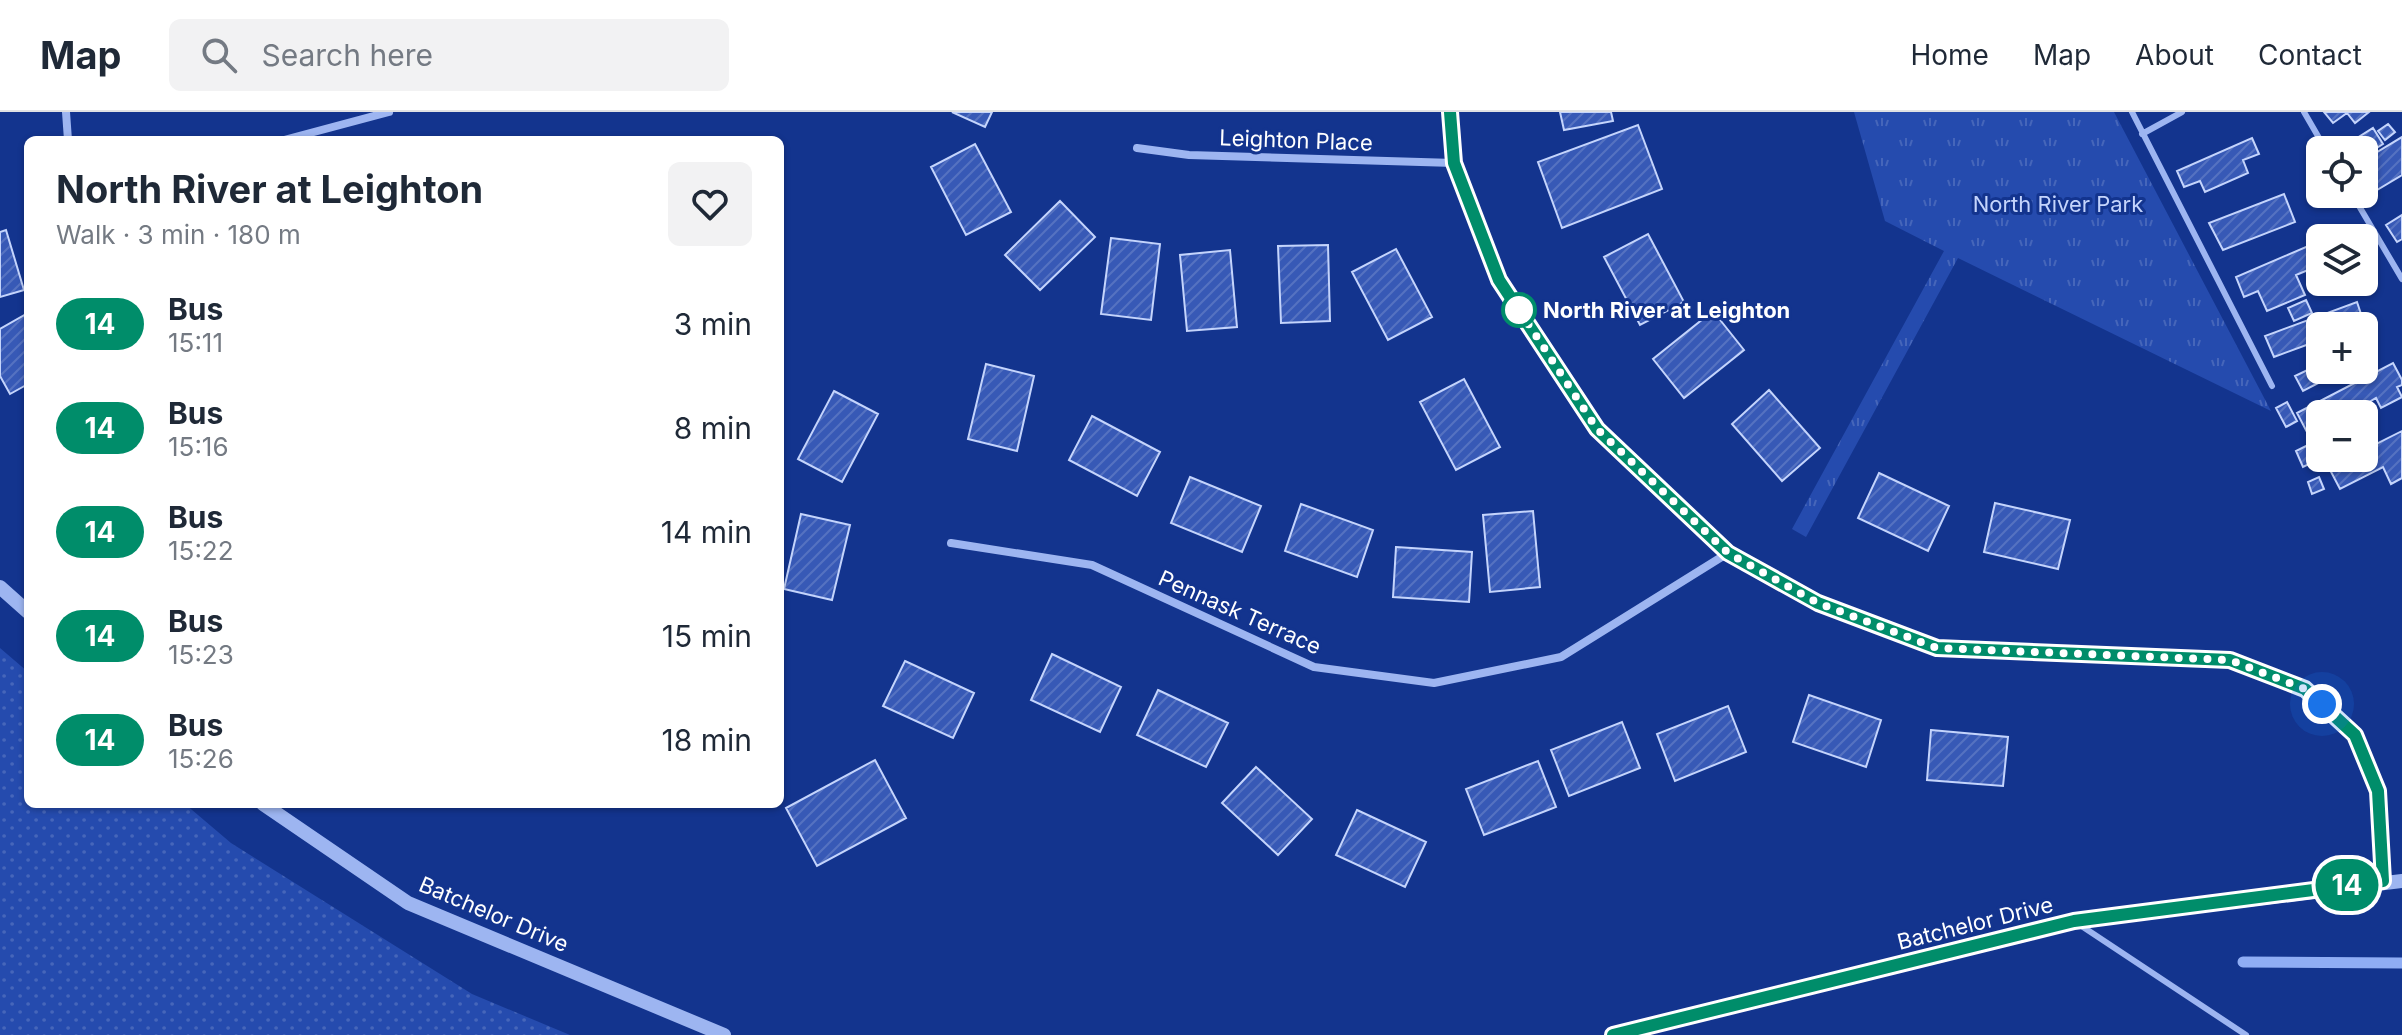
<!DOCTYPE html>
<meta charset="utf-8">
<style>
body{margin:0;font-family:Inter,sans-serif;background:#f2f2f3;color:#1f2937;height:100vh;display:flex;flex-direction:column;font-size:30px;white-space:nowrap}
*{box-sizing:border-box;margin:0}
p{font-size:26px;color:#747a83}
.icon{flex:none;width:44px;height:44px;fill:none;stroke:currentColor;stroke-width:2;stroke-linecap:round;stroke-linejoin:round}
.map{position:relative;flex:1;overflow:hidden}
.sheet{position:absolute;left:24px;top:24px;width:760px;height:672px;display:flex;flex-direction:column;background:#fff;border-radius:12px;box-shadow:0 2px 6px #0004}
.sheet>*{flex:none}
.badge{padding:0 16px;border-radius:26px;font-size:28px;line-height:52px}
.controls{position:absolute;left:2306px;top:24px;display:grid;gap:16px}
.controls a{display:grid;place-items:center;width:72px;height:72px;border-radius:12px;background:#fff;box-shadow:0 2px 6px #0004;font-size:40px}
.you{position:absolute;width:40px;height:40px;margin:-20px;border:6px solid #fff;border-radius:50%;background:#1a73e8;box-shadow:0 0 0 12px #1a73e833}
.map>.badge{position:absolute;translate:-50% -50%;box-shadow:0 0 0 4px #fff}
.round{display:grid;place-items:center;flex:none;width:84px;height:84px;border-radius:12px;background:#f2f2f3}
.headline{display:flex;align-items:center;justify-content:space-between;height:136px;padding:0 32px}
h1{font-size:38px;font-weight:700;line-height:60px}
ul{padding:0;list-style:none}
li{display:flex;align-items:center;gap:24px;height:104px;padding:0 32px}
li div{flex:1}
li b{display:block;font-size:30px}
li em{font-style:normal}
li .badge{min-width:88px;font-weight:700;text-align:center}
header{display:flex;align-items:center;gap:48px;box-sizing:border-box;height:112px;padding:0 40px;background:#fff;border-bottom:2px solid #e0e1e3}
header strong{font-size:38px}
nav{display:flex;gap:44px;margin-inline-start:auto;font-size:28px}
.search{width:560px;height:72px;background:#f2f2f3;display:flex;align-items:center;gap:20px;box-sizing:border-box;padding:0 28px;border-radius:12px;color:#747a83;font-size:30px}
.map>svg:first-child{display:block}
.grass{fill:url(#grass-dots)}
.park{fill:url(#park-tufts)}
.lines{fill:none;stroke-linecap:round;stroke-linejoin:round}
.stream{stroke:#8fadf4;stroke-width:11}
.building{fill:url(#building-hatch);stroke:#c4d4fc;stroke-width:2}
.service{stroke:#9db5f1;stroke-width:6}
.minor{stroke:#9db5f1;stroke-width:8}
.tertiary{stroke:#9db5f1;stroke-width:14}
.line-casing{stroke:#fff;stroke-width:18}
.line{stroke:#008d6a;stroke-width:12}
.walk{stroke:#fff;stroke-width:8;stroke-dasharray:0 14.4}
.stop-dot{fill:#fff;stroke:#008d6a;stroke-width:4}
.labels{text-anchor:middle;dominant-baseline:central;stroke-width:6;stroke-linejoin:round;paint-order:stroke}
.street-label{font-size:22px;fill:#fff;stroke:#13348e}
.park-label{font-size:22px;fill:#c4d4fc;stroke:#13348e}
.stop-label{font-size:22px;font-weight:bold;fill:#fff;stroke:#13348e;text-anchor:start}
</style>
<header>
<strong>Map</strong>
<div class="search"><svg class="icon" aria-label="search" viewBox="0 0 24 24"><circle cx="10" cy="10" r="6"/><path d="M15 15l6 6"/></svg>Search here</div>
<nav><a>Home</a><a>Map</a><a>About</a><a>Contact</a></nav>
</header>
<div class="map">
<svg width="2402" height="923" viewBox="0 0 2402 923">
<defs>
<pattern id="grass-dots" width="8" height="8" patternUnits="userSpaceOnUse" patternTransform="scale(2)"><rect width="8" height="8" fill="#254bae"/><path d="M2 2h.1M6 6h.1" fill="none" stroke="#4666ba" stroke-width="1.8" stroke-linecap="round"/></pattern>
<pattern id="park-tufts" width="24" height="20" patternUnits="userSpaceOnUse" patternTransform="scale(2)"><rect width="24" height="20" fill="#254bae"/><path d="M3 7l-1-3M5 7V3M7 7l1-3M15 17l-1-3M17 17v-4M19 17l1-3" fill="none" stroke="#4666ba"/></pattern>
<pattern id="building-hatch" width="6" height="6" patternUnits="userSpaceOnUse" patternTransform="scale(2)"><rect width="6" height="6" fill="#3759b6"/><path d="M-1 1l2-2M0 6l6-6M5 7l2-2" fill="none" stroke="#5572c1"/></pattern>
</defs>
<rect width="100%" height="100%" fill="#13348e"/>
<!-- grass -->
<path class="grass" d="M0,536L28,560V692H185L231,731L472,882L570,923H0Z"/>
<!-- park -->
<path class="park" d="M1854,0H2114L2271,299L1958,146L1806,425L1792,417L1944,139L1885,109Z"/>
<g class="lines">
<!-- stream -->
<path class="stream" d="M2243,850L2402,851"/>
</g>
<!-- building -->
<path class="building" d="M952,0H992L985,15Z
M1560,0H1611L1613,9L1564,18Z
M2324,0H2369L2355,11L2347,1L2333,11Z
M2388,12L2395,20L2385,28L2378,19Z
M1638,13L1662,77L1562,116L1538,50Z
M2373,16L2383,32L2364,44V38L2354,28Z
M2402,25V63L2372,81L2364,72V48Z
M2252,26L2259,42L2243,48L2248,61L2205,80L2200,69L2184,75L2177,59Z
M975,32L1011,100L966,123L931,55Z
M2284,82L2295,110L2223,138L2209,111Z
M1060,89L1095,125L1040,178L1005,143Z
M2402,103V127L2397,130L2386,113Z
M6,118L24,178L0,185V120Z
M1648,122L1684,190L1640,213L1604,145Z
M1111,126L1160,132L1151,208L1101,202Z
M2320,129V153L2296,163L2305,183L2267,199L2258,179L2244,185L2236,165Z
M1328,133L1330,209L1281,211L1278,134Z
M1396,137L1432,205L1388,228L1352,160Z
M1230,138L1237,215L1187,219L1180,143Z
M2306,188L2312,201L2294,209L2288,196Z
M2357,190L2364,211L2320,214V236L2312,239L2309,232L2274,245L2265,224Z
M1713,199L1744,238L1684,286L1653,247Z
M28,201V272L10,282L0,264V217Z
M2393,251L2402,268V273L2397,275L2402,285L2381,296L2376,286L2349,302H2320V316L2308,322L2297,301Z
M986,252L1034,264L1017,339L968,327Z
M2320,252L2328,266L2303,279L2295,264Z
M1464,267L1500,335L1456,358L1420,290Z
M1769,278L1820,336L1782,369L1732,312Z
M834,279L878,302L842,370L798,347Z
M2287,290L2297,309L2286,315L2276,296Z
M1092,304L1160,340L1137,384L1069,348Z
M2402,319V366L2391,372L2383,355L2340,377L2329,356L2349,346H2364V338Z
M2320,327L2322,346L2303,355L2296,339Z
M1879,361L1949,394L1928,439L1858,406Z
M1190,365L1261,394L1242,440L1171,411Z
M2319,365L2324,377L2312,382L2308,370Z
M1995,391L2070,408L2058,457L1984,440Z
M1301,392L1373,418L1357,465L1285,439Z
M1533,399L1540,475L1490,480L1483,403Z
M801,402L850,413L832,488L784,477Z
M1396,435L1472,440L1469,490L1393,485Z
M1052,542L1121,575L1100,620L1031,588Z
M905,549L974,581L953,626L883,594Z
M1158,578L1228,611L1206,655L1137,623Z
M1809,583L1881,608L1866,655L1793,630Z
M1728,594L1746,640L1675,669L1657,622Z
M1622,610L1640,656L1569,684L1551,638Z
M1931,618L2008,625L2003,674L1927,668Z
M875,648L906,706L817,754L786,696Z
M1538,649L1556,695L1484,723L1466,677Z
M1256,655L1312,707L1278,743L1222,691Z
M1357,698L1426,730L1405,775L1336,743Z"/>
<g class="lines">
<!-- service -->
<path class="service" d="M2132,0L2272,274
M2304,0L2326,38
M2142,22L2182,0
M2352,82L2402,167
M2077,811L2246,923"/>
<!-- minor -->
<path class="minor" d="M66,0L68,28
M1449,0L1454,51L1499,168L1597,317L1728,441L1818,491L1937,536L2230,548L2305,577L2355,623L2378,679L2383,769
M284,28L389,0
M1137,36L1189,43L1454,51
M951,431L1092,453L1314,555L1434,571L1561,545L1728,441"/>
<!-- tertiary -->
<path class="tertiary" d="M0,475L28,500
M263,692L408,791L724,923
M1613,923L2074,809L2402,769"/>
</g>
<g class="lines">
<defs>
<path id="line" d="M1450,0L1454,51L1499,168L1597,317L1728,441L1818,491L1937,536L2230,548L2305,577L2355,623L2378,679L2383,769L2074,809L1613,923"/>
</defs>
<!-- line casing -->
<use href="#line" class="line-casing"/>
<!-- line -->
<use href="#line" class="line"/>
<!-- walk -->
<path class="walk" d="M1519,198L1516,193L1597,317L1728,441L1818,491L1937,536L2230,548L2305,577L2322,592"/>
</g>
<!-- markers -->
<circle class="stop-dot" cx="1519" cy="198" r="16"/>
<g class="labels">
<!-- street labels -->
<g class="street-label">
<text transform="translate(1296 28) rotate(2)">Leighton Place</text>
<text transform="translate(1240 500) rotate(24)">Pennask Terrace</text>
<text transform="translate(494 802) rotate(23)">Batchelor Drive</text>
<text transform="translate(1975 811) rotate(-14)">Batchelor Drive</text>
</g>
<!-- park labels -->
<g class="park-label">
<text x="2058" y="92">North River Park</text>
</g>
<!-- stop labels -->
<g class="stop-label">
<text x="1543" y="198">North River at Leighton</text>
</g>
</g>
</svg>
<div class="controls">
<a><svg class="icon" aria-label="locate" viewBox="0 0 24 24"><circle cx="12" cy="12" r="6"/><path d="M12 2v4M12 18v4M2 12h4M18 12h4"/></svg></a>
<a><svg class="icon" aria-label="layers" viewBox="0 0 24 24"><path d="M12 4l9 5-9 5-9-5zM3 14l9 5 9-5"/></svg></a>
<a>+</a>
<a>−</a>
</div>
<div class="you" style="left:2322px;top:592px"></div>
<b class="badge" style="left:2347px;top:773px;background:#008d6a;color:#fff">14</b>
<section class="sheet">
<div class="headline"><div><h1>North River at Leighton</h1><p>Walk · 3 min · 180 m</p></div><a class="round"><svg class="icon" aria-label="heart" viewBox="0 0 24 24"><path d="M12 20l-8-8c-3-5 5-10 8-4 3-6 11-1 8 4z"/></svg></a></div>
<ul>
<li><span class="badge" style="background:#008d6a;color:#fff">14</span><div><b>Bus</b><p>15:11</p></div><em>3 min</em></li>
<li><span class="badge" style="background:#008d6a;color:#fff">14</span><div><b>Bus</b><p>15:16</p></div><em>8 min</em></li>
<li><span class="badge" style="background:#008d6a;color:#fff">14</span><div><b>Bus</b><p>15:22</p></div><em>14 min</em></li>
<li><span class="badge" style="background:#008d6a;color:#fff">14</span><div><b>Bus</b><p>15:23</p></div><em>15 min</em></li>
<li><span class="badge" style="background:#008d6a;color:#fff">14</span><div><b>Bus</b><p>15:26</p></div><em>18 min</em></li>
</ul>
</section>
</div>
